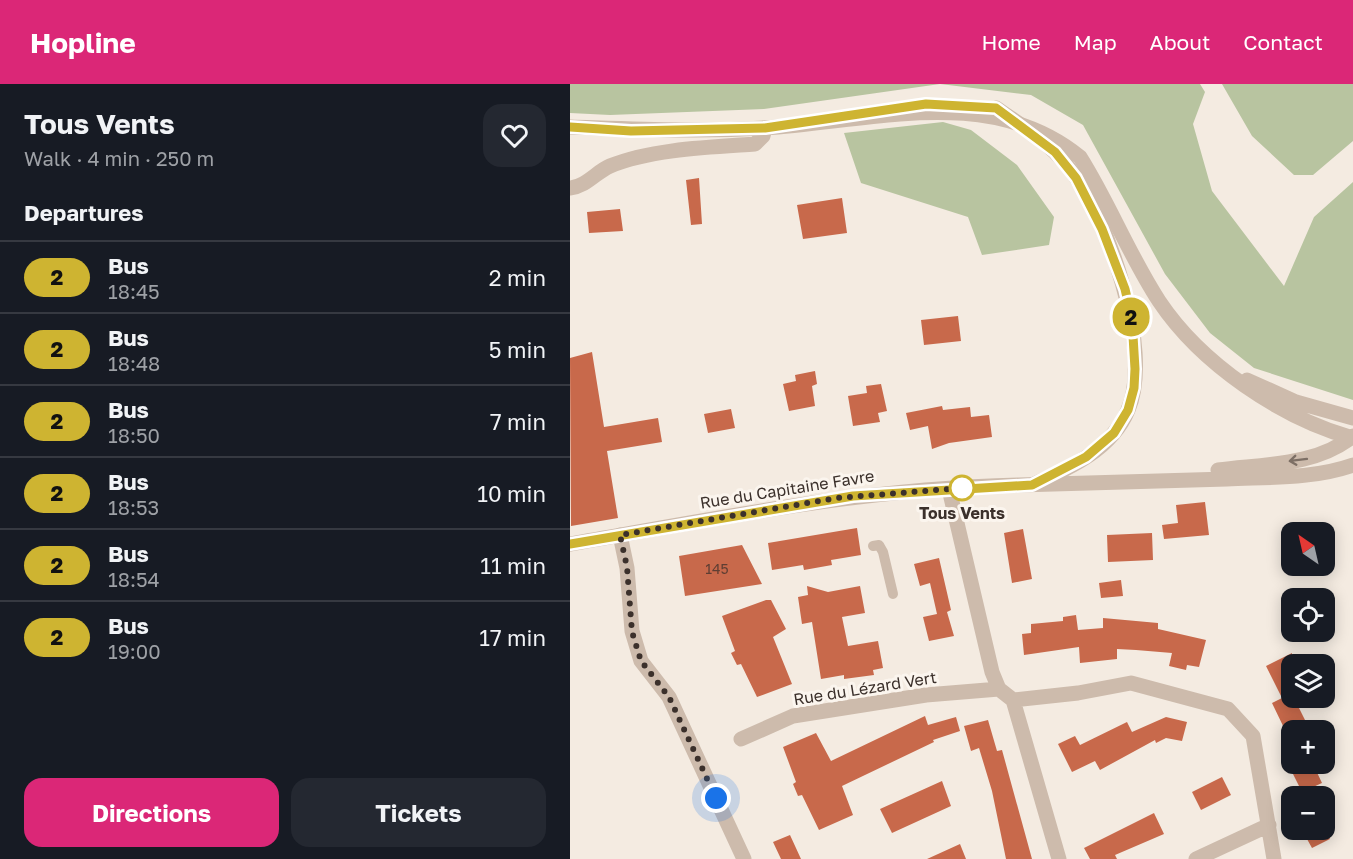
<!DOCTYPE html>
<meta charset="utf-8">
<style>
body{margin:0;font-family:"Golos Text",sans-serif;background:#242831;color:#f1f3f6;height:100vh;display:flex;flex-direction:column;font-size:22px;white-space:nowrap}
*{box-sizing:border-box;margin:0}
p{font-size:20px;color:#9ea1a6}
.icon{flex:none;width:33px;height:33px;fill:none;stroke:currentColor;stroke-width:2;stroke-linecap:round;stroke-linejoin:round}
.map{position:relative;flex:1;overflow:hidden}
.panel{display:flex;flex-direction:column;background:#171b24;width:570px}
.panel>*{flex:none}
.badge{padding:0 12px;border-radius:20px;font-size:21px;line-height:39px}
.needle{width:39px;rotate:326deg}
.buttons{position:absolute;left:711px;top:438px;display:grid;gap:12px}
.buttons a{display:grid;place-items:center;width:54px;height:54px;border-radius:12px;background:#171b24;box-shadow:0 3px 15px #0003;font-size:30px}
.you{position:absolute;width:30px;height:30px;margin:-15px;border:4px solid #fff;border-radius:50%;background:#1a73e8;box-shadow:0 0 0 9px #1a73e833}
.map>.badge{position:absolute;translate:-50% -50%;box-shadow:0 0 0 3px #fff}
h2{padding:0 24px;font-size:22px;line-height:54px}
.round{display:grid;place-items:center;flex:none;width:63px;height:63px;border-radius:18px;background:#242831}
.overview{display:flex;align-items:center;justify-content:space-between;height:102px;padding:0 24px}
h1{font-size:28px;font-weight:700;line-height:45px}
.cta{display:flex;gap:12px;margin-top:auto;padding:12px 24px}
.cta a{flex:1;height:69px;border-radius:18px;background:#db2777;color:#fff;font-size:24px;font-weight:700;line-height:69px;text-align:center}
.cta a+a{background:#242831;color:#f1f3f6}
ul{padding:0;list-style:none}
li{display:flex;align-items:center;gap:18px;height:72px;padding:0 24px;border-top:2px solid #363941}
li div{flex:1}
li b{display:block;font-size:22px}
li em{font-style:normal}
li .badge{min-width:66px;font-weight:700;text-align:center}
header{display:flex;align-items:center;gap:36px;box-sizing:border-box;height:84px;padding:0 30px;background:#db2777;color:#fff}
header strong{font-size:28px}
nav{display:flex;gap:33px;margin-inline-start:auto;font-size:21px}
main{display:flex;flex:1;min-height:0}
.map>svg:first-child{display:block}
.green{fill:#b8c4a0}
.building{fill:#c8694b}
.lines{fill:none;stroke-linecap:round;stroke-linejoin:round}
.service{stroke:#cdbbac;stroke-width:10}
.minor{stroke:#cdbbac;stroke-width:15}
.tertiary{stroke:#cdbbac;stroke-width:15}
.oneway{stroke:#7d6f65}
.line-casing{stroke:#fff;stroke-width:14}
.line{stroke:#ceb431;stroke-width:9}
.walk{stroke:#3b302b;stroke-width:6;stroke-dasharray:0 10.8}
.stop-dot{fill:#fff;stroke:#ceb431;stroke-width:3}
.labels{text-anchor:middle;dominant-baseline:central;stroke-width:6;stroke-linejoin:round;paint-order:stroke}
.number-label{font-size:14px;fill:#5e3e33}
.street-label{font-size:16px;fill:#3b302b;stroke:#fbf5ee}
.stop-label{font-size:16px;font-weight:bold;fill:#3b302b;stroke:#fbf5ee}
</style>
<header>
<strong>Hopline</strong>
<nav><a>Home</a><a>Map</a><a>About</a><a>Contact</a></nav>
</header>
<main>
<section class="panel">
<div class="overview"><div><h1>Tous Vents</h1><p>Walk · 4 min · 250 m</p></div><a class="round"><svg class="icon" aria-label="heart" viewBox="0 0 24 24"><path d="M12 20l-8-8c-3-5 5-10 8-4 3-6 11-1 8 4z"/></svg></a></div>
<h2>Departures</h2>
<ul>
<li><span class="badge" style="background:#ceb431;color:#111">2</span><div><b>Bus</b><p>18:45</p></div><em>2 min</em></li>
<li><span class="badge" style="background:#ceb431;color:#111">2</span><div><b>Bus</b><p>18:48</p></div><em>5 min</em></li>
<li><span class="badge" style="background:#ceb431;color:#111">2</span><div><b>Bus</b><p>18:50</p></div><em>7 min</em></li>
<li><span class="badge" style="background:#ceb431;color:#111">2</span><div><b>Bus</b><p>18:53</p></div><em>10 min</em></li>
<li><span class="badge" style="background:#ceb431;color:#111">2</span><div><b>Bus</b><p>18:54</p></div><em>11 min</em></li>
<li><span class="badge" style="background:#ceb431;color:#111">2</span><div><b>Bus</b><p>19:00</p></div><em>17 min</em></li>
</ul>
<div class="cta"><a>Directions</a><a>Tickets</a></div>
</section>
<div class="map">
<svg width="783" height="775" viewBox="0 0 783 775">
<rect width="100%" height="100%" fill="#f4ebe1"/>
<!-- green -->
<path class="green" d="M0,0H630L635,8L623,40L642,107L714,202L744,133L783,98V316L684,284L640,249L595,190L513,41L461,11L370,0L194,25L40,31L0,29Z
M652,0H783V57L743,91H724L682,52Z
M373,38L401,46L447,81L484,133L479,161L412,171L398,133L291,99L274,49Z"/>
<!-- building -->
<path class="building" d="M129,94L132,140L121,141L116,96Z
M272,114L277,149L233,155L227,121Z
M50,125L53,147L19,149L17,128Z
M388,232L391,257L354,261L351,236Z
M22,268L34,343L88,334L92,358L37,367L48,434L1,442L0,274Z
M245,287L247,300L242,302L245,322L219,327L213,300L226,297L225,291Z
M311,300L317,327L308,329L310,338L283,342L278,312L297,309L296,302Z
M372,322L373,326L400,323L401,333L419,331L422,353L379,359L362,365L358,342L340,346L336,329Z
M161,325L165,344L138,349L134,330Z
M635,418L639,451L594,455L592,441L608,439L606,421Z
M287,444L291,471L261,476L262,481L234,486L233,481L202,486L198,459Z
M453,445L462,495L442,499L434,449Z
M582,449L583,476L538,478L537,451Z
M172,461L192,500L115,512L109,472Z
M369,474L381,526L377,528L384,552L359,557L353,533L367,530L360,499L350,502L344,480Z
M551,496L553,512L531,514L529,499Z
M237,502L258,508L290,502L295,529L272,533L278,562L308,557L313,584L303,586L304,591L274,595V591L251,595L242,538L232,540L228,513L238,511Z
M196,516H201L216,545L203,553L222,600L187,613L171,580L167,581L161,569L165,567L152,532Z
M506,531L508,546L533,544V534L588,539V545L636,556L629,583L617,581L616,586L599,582L602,569L566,566L547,565V575L510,579L509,563L454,571L452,550L461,549V540L493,537V533Z
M722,569V614H724L740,646H715L702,619L712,614L696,582Z
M355,632L358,641L386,633L390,647L363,656L364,658L272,702L283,731L249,746L232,711L228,712L223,700L226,698L213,663L246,649L261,677Z
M596,633L617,638L612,657L596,654L586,659L585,656L530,686L525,677L502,688L488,660L505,652L510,661L557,638L562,648Z
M418,636L427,667L432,666L462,775H436L422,707L409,664L401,667L394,642Z
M718,680H743L752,699L732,708Z
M652,693L661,711L631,726L622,708Z
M372,697L381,722L322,749L310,725Z
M584,729L594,750L545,771L547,775H520L514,764Z
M732,746H755L760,755L742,764Z
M220,751L231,775H211L203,758Z
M390,760L396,775H357Z"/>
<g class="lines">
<!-- service -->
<path class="service" d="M303,462L309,461L313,468L323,510"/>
<!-- minor -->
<path class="minor" d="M426,24C451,41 478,58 497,81C537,130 584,265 558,326C542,365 500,384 464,400
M0,104C17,102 26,88 40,82C81,65 141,63 185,60L193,52L195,44
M379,405L422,588L429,605L443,616L489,775
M50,451L57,484L62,547L71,577L99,613L174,775
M443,616L508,609L561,599L658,625L683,652L704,775
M171,655L223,632L356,611L429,605
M626,775L699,741"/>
<!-- tertiary -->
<path class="tertiary" d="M0,43C65,45 130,48 195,44C303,37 421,0 510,73C539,119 559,171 589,217C631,280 711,334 783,354
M677,296L726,318L783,334
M648,386C694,380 746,382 783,352
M0,460C149,434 297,404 449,401C518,399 588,397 657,395C698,393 744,395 783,381"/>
</g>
<!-- one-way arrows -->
<defs><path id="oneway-shaft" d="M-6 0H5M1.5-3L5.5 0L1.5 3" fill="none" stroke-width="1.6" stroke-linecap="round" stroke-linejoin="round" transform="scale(1.5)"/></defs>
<use class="oneway" href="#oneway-shaft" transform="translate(728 376) rotate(173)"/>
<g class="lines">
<defs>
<path id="line" d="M0,43L61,47L195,44L356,20L426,24L485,68L506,94L532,145L555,205L562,235L565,285L564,304L558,326L544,349L516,373L462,401L283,412L0,460"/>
</defs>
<!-- line casing -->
<use href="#line" class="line-casing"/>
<!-- line -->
<use href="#line" class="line"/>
<!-- walk -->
<path class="walk" d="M146,714L99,613L71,577L62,548L57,483L50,451L267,414L392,404"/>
</g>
<!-- markers -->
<circle class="stop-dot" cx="392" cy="404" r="12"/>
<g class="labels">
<!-- number labels -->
<g class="number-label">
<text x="147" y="484">145</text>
</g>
<!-- street labels -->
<g class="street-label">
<text transform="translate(217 405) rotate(-9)">Rue du Capitaine Favre</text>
<text transform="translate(295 604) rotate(-9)">Rue du Lézard Vert</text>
</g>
<!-- stop labels -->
<g class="stop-label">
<text x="392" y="429">Tous Vents</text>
</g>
</g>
</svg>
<div class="buttons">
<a><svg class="needle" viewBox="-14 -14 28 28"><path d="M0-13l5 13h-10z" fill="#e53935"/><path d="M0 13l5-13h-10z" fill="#9ea1a6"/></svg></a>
<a><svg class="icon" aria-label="locate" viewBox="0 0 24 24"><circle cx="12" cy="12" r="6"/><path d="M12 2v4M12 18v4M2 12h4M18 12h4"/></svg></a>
<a><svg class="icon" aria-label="layers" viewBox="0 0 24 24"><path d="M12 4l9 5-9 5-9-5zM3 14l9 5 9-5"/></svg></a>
<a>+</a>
<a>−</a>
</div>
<div class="you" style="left:146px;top:714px"></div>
<b class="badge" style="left:561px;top:233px;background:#ceb431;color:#111">2</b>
</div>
</main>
